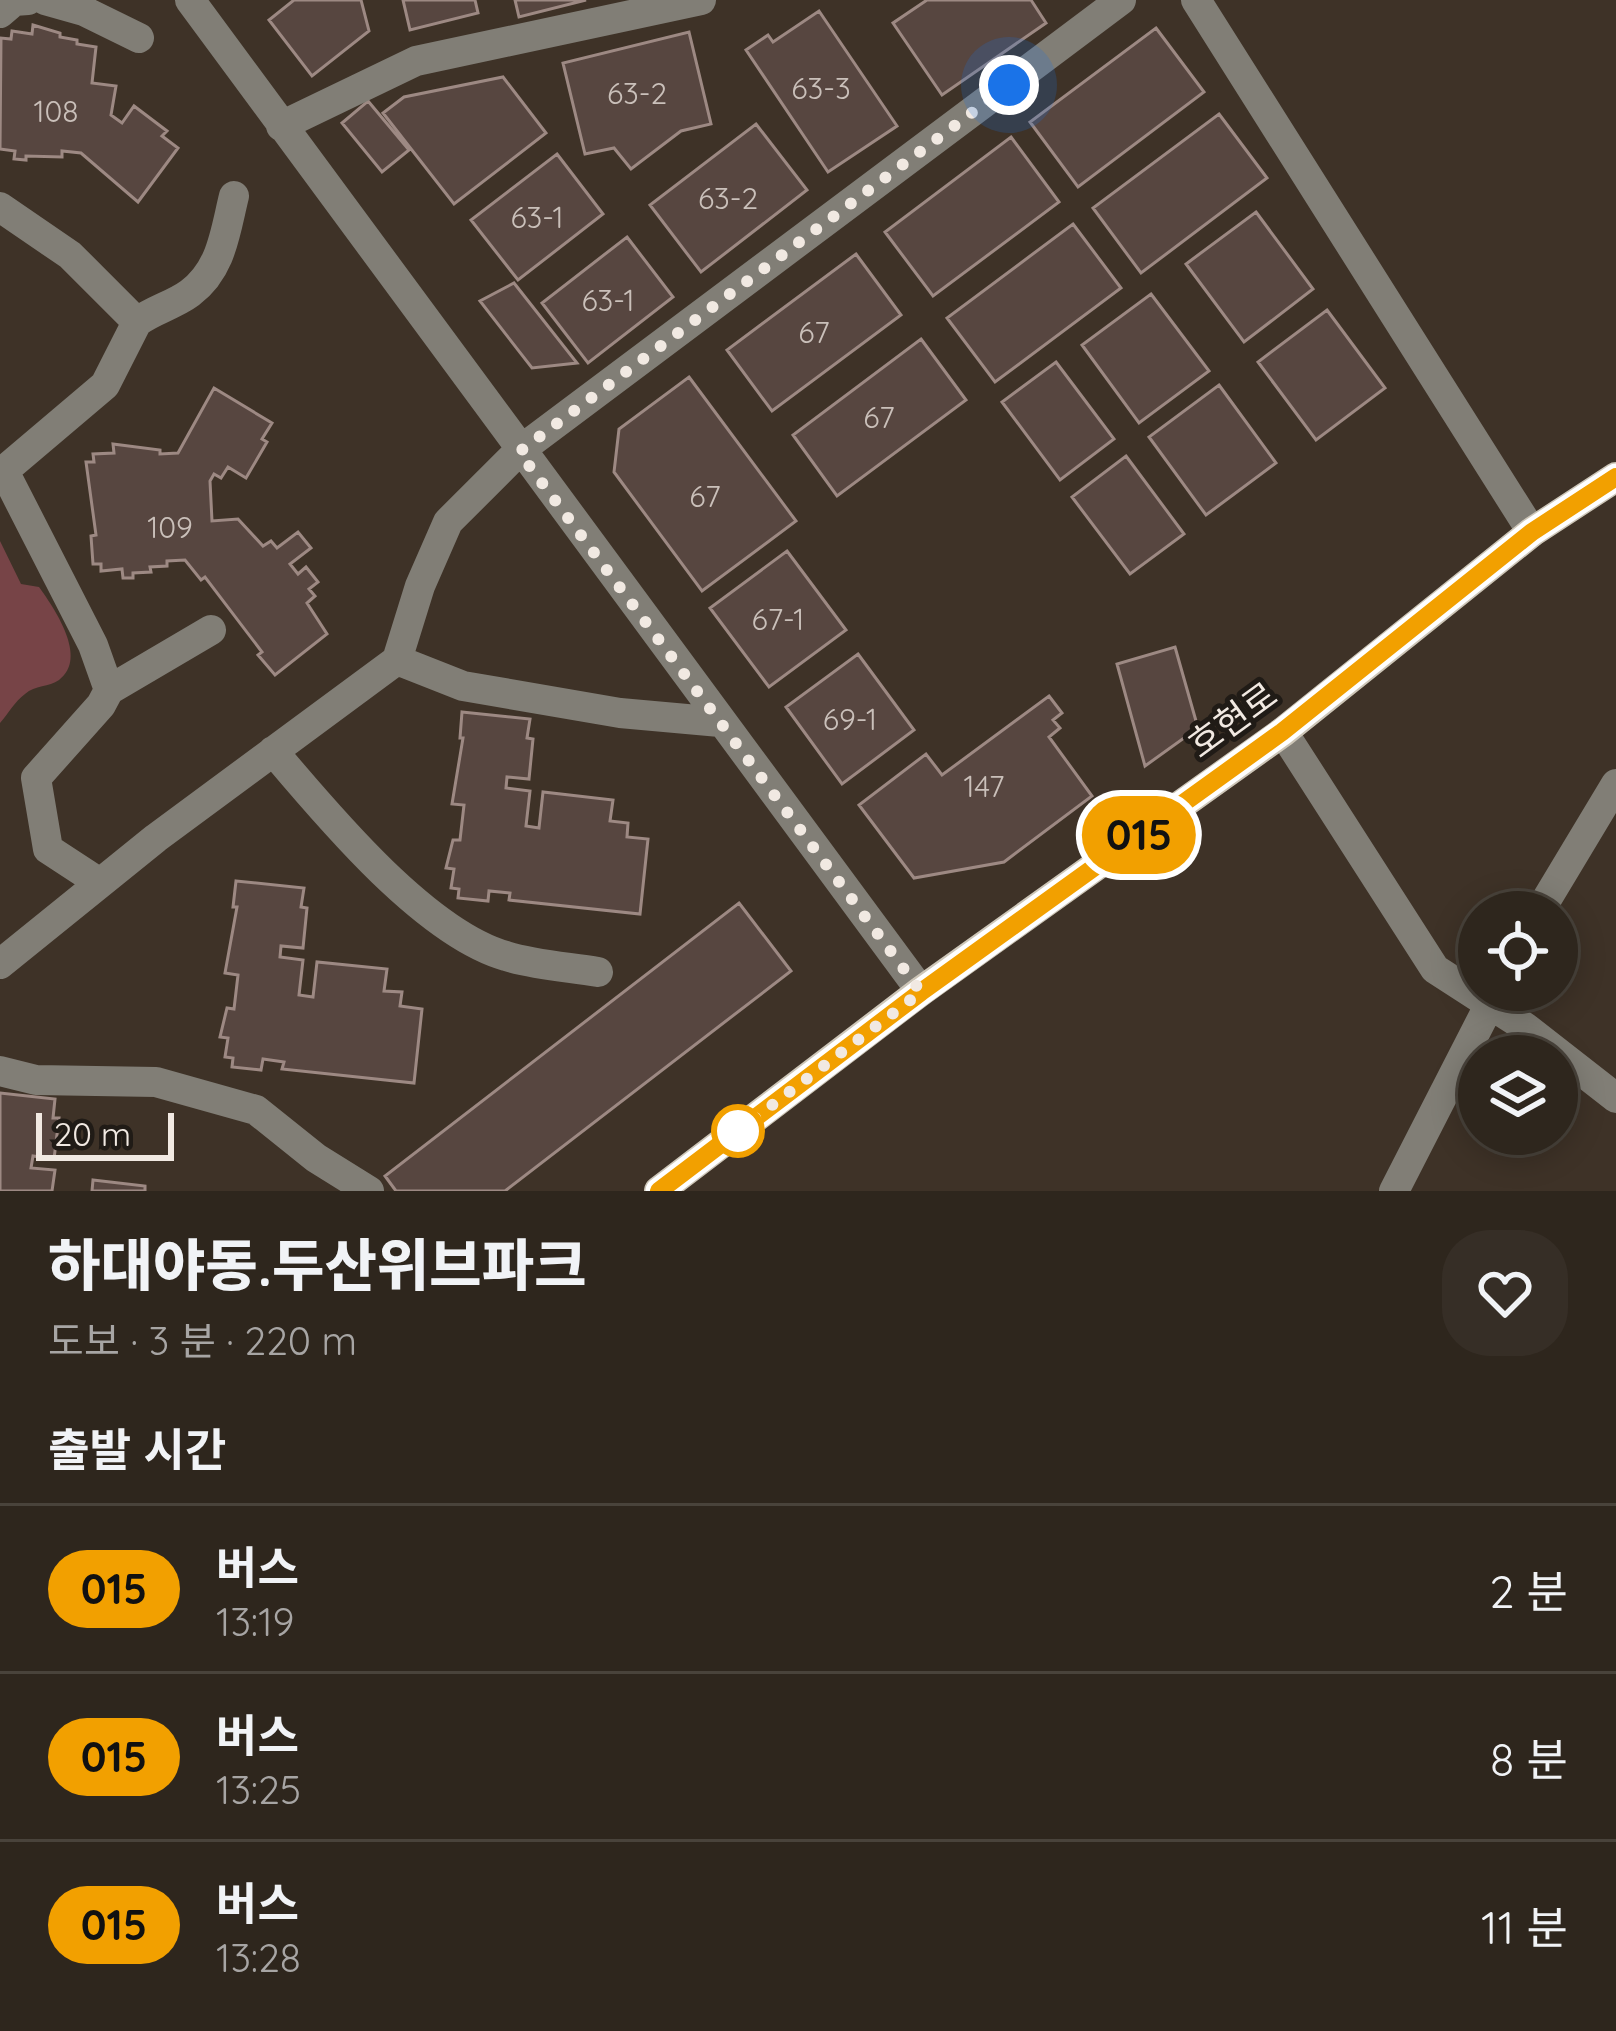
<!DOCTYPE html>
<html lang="ko">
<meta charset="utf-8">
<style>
body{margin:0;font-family:Quicksand,"Noto Sans KR",sans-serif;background:#362e26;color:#f1f3f6;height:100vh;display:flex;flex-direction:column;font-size:45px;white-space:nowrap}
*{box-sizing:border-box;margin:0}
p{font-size:39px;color:#a7a5a4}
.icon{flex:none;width:66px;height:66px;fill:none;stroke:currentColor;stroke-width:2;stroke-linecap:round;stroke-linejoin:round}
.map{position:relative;height:1191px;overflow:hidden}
.drawer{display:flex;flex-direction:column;background:#2e261d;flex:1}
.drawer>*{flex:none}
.badge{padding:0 24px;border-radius:39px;font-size:42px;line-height:78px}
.fabs{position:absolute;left:1458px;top:891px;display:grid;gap:24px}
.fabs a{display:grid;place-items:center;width:120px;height:120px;border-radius:50%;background:#2e261d;box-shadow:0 6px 30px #0003,0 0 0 3px #49433b;font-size:60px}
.scale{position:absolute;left:36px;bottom:30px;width:138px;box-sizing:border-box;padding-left:12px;border:6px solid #f1e9e2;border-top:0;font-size:33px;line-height:42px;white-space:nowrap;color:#f1e9e2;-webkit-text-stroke:9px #201b16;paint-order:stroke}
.you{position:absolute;width:60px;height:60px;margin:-30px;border:9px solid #fff;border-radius:50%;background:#1a73e8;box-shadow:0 0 0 18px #1a73e833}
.map>.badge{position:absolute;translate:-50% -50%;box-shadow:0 0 0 6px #fff}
h2{padding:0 48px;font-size:45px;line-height:108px}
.round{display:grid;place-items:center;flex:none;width:126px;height:126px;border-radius:48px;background:#362e26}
.summary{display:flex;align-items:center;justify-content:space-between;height:204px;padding:0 48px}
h1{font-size:57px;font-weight:800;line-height:90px}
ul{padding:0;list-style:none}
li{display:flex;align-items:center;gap:36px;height:168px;padding:0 48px;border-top:3px solid #49433b}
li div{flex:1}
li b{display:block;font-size:45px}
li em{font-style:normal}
li .badge{min-width:132px;font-weight:700;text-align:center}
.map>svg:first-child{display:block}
.green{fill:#774447}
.building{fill:#574640;stroke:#9d8983;stroke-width:3}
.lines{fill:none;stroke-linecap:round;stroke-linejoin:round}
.minor{stroke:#817e76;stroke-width:30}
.major{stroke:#cdc6b8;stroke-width:30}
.line-casing{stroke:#fff;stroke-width:27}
.line{stroke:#f2a000;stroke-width:18}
.walk{stroke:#f1e9e2;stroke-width:12;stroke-dasharray:0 21.6}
.stop-dot{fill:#fff;stroke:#f2a000;stroke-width:6}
.labels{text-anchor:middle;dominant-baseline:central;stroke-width:10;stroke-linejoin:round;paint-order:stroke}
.number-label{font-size:30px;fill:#cac0ba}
.street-label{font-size:36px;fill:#f1e9e2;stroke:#201b16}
</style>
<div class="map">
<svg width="1616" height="1191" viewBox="0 0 1616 1191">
<rect width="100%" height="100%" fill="#3e3227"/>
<!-- green -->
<path class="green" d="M0,541L21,584L39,587C54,608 89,658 59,680C49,687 35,685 25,694C15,701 8,714 0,723Z"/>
<!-- building -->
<path class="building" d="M294,0H361L369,31L312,76L269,20Z
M403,0H475L478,13L410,30Z
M515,0H586L519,17Z
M927,0H1031L1046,23L942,95L893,23Z
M819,11L897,126L828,172L746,50L768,35L773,42Z
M33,25L60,33V37L77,40V44L96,47L92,83L116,86L111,115L122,123L134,106L167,131L162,136L178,148L138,202L81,153L62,151V157L26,156V160L14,159L15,151L0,149L1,38L11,39L12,31L32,34Z
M1156,28L1204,92L1078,187L1030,122Z
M689,32L711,124L681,131L631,169L614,148L585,154L563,63Z
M503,77L546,133L454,204L383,113L404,97Z
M368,101L409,150L382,172L342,123Z
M1219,114L1267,178L1141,273L1093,208Z
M756,124L807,190L701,272L650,205Z
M1011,137L1059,202L933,296L885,232Z
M557,154L603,214L518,280L471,220Z
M1256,212L1313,289L1244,342L1186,264Z
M1073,224L1121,288L995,382L947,318Z
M627,237L673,297L588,363L542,303Z
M856,254L901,315L772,411L727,350Z
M514,283L577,363L532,368L480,301Z
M1151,294L1209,371L1139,423L1082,345Z
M1327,310L1385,388L1316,440L1258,362Z
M921,339L966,400L837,496L793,435Z
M1056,362L1114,439L1060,480L1002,402Z
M689,377L796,521L702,591L614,472L619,429Z
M1219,385L1276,463L1206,515L1149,437Z
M214,388L272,423L262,439L267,442L246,478L228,467L221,478L214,474L210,481L212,521L238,519L263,546L271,541L277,548L298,532L311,548L290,564L298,574L306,567L318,582L309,589L315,596L307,603L327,634L275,675L258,655L262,652L205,577L201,580L185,560L167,561V566L150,567L151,572L133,573V578H123L122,569L101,571V564H93L91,536L96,535L86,462H94L93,454L114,453L113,444L160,450V454L178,453Z
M1126,456L1184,534L1130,574L1072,497Z
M787,551L846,630L769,687L710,608Z
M1175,647L1198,728L1145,766L1117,664Z
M858,654L914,730L842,784L786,707Z
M1049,696L1062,713L1053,720L1060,728L1049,737L1092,796L1004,862L914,878L859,805L926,754L942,775Z
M462,712L530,719L527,738L533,739L529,779L507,777L506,788L530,791L526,826L539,828L543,792L613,800L610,821L628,823L627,837L648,839L640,914L509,900L510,893L489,891L488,901L458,898L459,889L451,888L454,869L446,868L453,840H460L464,805L452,804L463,738H460Z
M236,881L304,888L301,907L307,908L303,948L281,946L280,957L303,960L299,995L313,997L317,962L387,969L384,991L402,992L400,1006L422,1009L414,1083L282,1069L284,1062L263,1059L261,1070L232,1067L233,1058L225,1057L228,1038L220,1037L227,1008L234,1009L238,975L225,973L237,907H233Z
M739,903L791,971L505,1191H396L385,1176Z
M0,1093L55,1099L53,1118H59L54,1159L33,1156L31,1168L55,1170L52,1191H0Z
M93,1180L145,1186V1191H92Z"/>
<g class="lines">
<!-- minor -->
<path class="minor" d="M45,0L84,11L139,38
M190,0L921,991
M1196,0L1532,532
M0,13L14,1L28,0
M281,126L416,61L701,0
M0,207L70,255L137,322C153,310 174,305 190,293C222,269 225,232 234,196
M4,471L93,645L109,690L101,705L36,778L48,849L100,883
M0,474L105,385L137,322
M397,660L463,686L620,713L720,722
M109,690L211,630
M1283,732L1435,969L1525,1027L1616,1098
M273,751C327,815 425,933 506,956C535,965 568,967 598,972
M1539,912L1616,784
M0,964L156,838L397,660L420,586L448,522L519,451L1121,0
M0,1071L36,1080L156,1082L256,1110L316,1158L369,1191
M1394,1191L1497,990"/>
<!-- major -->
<path class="major" d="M659,1191L921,991L1283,732L1532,532L1616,477"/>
</g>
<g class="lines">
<defs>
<path id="line" d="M659,1191L921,992L1282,732L1532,532L1616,477"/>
</defs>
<!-- line casing -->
<use href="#line" class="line-casing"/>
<!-- line -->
<use href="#line" class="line"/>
<!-- walk -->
<path class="walk" d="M738,1131L921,992L519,452L1009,85"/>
</g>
<!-- markers -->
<circle class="stop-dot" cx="738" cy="1131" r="24"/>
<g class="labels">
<!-- number labels -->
<g class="number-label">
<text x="821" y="88">63-3</text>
<text x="637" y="93">63-2</text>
<text x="56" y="111">108</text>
<text x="728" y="198">63-2</text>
<text x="537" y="217">63-1</text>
<text x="608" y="300">63-1</text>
<text x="814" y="332">67</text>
<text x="879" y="417">67</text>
<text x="705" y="496">67</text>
<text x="170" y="527">109</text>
<text x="778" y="619">67-1</text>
<text x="850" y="719">69-1</text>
<text x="984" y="786">147</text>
</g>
<!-- street labels -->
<g class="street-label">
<text transform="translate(1232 719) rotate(-36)">호현로</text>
</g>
</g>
</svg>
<div class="fabs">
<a><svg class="icon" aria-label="locate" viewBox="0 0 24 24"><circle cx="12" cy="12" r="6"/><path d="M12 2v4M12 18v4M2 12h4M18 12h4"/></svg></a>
<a><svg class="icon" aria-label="layers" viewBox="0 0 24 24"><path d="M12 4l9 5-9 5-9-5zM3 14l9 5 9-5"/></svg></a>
</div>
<div class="scale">20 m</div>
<div class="you" style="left:1009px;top:85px"></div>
<b class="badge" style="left:1139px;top:835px;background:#f2a000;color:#111">015</b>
</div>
<section class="drawer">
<div class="summary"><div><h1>하대야동.두산위브파크</h1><p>도보 · 3 분 · 220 m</p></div><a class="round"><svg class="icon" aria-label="heart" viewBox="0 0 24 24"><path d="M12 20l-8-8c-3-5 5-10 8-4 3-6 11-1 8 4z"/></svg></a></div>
<h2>출발 시간</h2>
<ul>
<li><span class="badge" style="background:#f2a000;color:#111">015</span><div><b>버스</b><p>13:19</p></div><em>2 분</em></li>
<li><span class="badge" style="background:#f2a000;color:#111">015</span><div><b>버스</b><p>13:25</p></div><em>8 분</em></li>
<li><span class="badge" style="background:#f2a000;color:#111">015</span><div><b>버스</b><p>13:28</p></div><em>11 분</em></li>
</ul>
</section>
